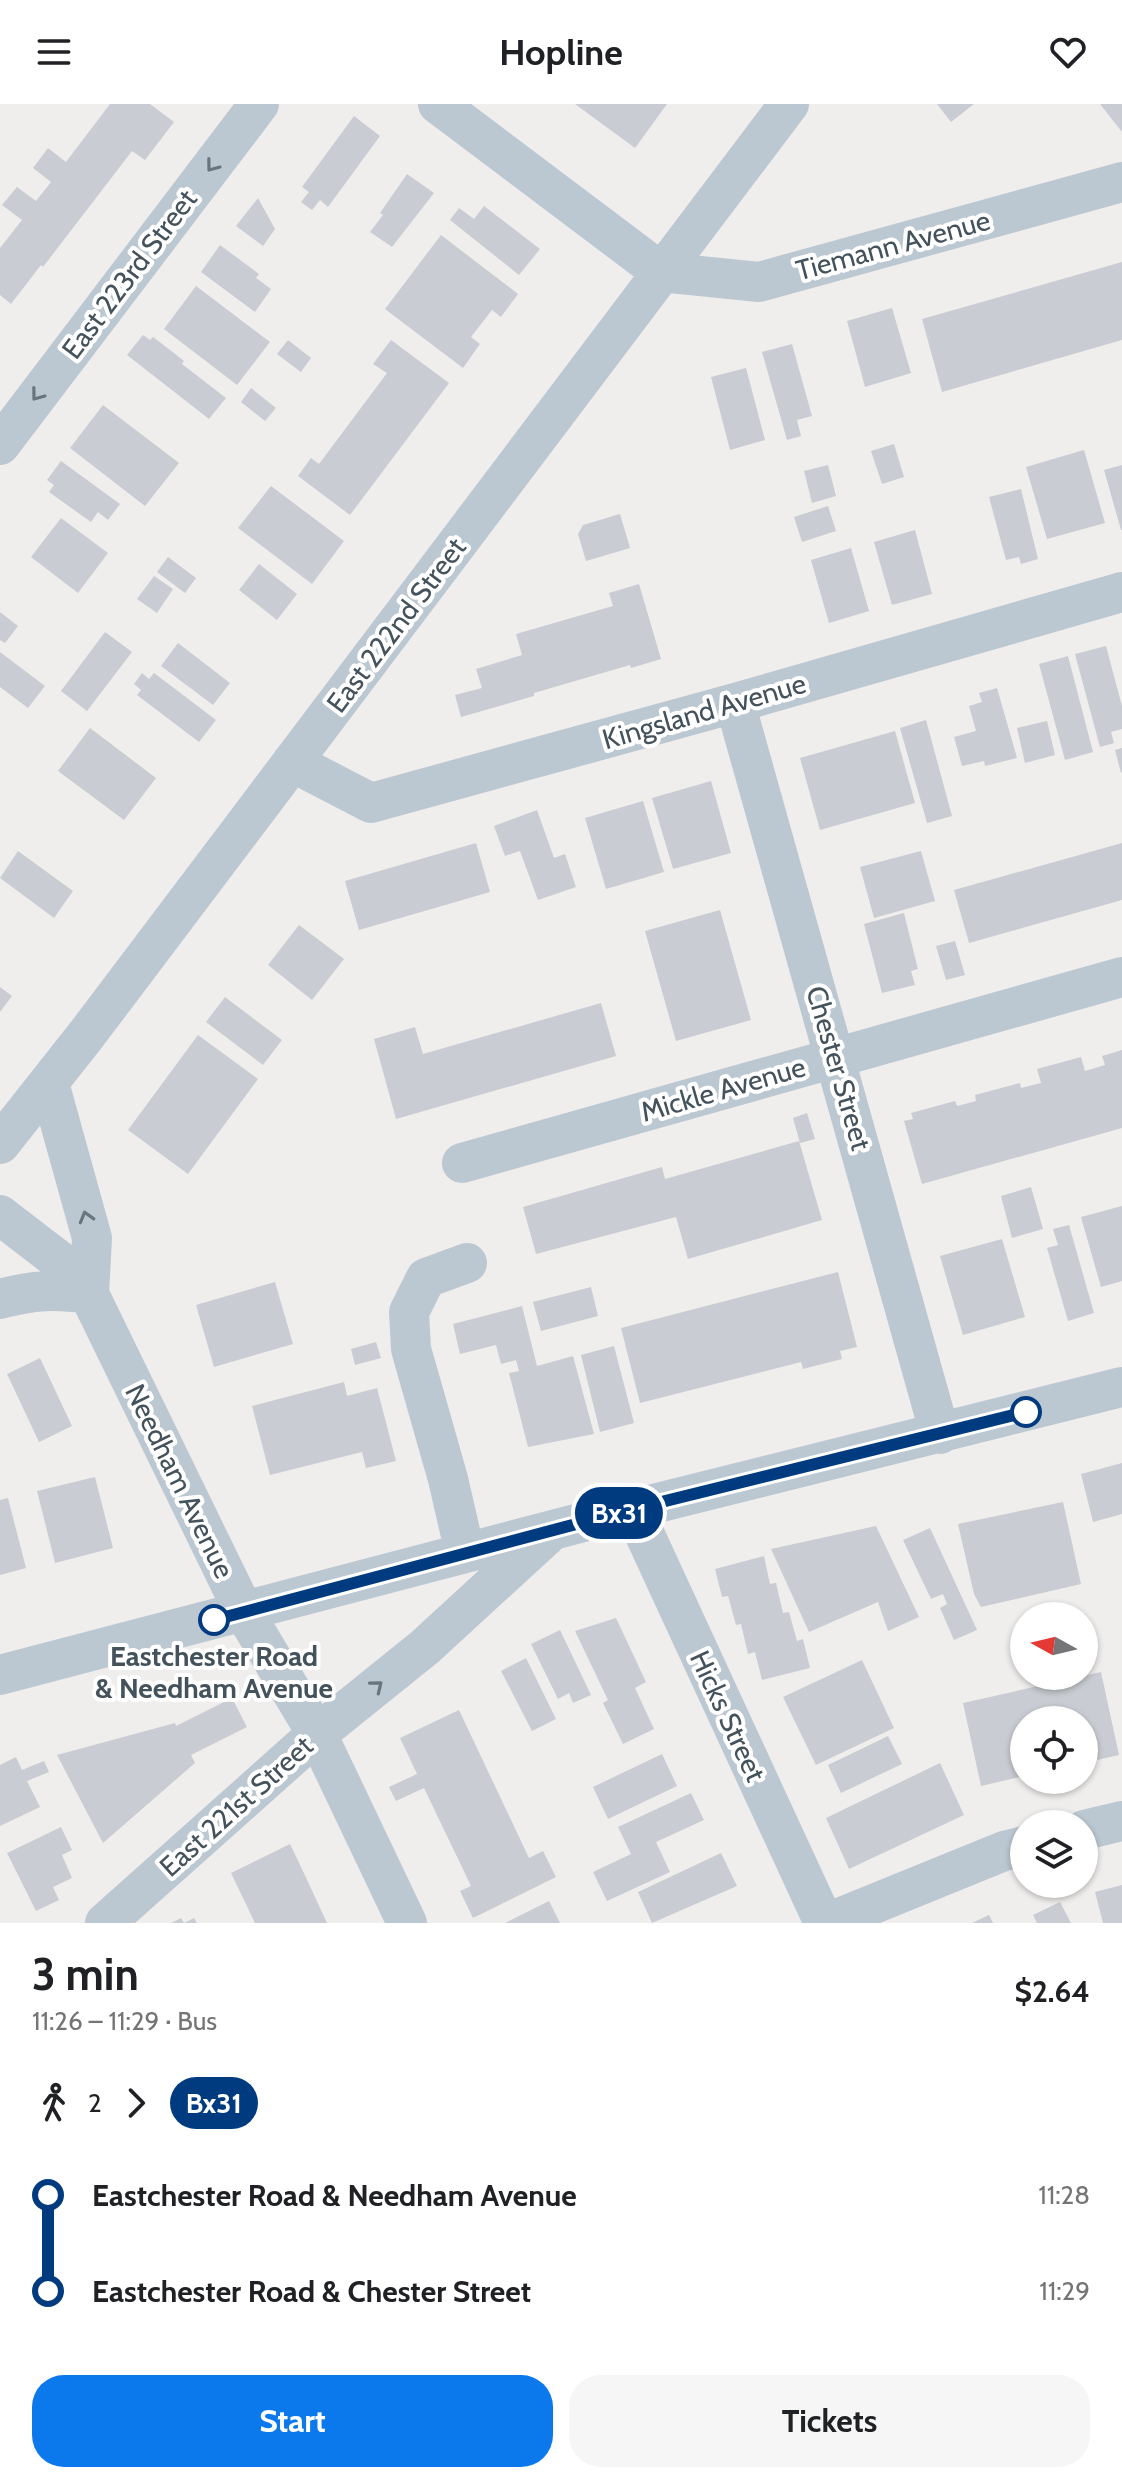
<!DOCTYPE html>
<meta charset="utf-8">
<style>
body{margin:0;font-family:Cabin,sans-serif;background:#f6f6f6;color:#202124;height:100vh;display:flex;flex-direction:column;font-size:30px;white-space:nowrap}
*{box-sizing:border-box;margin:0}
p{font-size:26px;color:#757577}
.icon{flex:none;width:44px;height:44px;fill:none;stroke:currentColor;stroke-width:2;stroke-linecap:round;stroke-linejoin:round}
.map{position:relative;height:1819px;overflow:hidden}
.panel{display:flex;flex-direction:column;background:#fff;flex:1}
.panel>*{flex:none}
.badge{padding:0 16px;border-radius:26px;font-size:28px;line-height:52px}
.needle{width:52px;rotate:278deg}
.fabs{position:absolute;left:1010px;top:1498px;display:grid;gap:16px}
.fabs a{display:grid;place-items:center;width:88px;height:88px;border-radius:50%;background:#fff;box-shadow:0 2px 6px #0004;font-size:40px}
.map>.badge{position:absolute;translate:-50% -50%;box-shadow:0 0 0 4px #fff}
.legs{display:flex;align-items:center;gap:12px;height:88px;padding:0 32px;font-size:26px}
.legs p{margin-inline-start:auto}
.summary{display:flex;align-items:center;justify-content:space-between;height:136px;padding:0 32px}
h1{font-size:44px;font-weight:800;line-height:60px}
.button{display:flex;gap:16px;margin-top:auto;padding:16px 32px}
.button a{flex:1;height:92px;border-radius:32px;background:#0b78ec;color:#fff;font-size:32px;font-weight:800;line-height:92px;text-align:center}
.button a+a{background:#f6f6f6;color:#202124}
ul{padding:0 32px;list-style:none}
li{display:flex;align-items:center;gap:28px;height:96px;font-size:30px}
li i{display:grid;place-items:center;width:12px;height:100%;margin:0 10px;background:currentColor}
li i::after{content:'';width:20px;height:20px;margin:-10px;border:6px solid;border-radius:50%;background:#fff}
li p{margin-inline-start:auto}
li:first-child i{background:linear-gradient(#0000 50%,currentColor 0)}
li:last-child i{background:linear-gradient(currentColor 50%,#0000 0)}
header{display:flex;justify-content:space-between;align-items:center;height:104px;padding:0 32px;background:#fff;font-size:36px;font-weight:800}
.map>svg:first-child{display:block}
.building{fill:#c9ccd2}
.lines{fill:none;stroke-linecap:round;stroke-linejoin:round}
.minor{stroke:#bcc8d1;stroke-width:40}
.oneway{stroke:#68757f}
.line-1-casing{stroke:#fff;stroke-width:18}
.line-1{stroke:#003b80;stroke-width:12}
.stop-1-dot{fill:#fff;stroke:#003b80;stroke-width:4}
.labels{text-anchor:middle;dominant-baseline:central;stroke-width:8;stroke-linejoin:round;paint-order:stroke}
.street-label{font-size:28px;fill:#44525c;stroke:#fff}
.stop-label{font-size:28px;font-weight:bold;fill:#44525c;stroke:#fff}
</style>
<header><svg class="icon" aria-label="menu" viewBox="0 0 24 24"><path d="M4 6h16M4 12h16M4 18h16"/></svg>Hopline<svg class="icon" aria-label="heart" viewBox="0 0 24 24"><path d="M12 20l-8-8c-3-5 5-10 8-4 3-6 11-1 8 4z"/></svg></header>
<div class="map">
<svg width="1122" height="1819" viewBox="0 0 1122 1819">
<rect width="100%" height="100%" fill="#f0eded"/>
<!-- building -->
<path class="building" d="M110,0H150L174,18L145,56L132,47L43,163L41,161L11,200L0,191V144L22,116L2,101L17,83L36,97L51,78L33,64L48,44L66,58Z
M575,0H667L635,44Z
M937,0H974L951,18Z
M1100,0H1122V28Z
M354,12L380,32L328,103L320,96L312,106L301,98L309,88L302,83Z
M407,70L434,89L392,143L370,128L383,111L380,109Z
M258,94L275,125L263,142L236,122Z
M484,102L540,145L519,171L450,116L459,104L474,115Z
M441,131L518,190L501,213L492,206L471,233L480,240L463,264L385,205Z
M220,141L259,170L256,174L271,185L255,208L201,168Z
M1122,158V236L942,288L922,215Z
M196,182L270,238L237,281L164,225Z
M892,204L911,269L865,283L847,217Z
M143,231L150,236L153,233L174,249L184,257L182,260L226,294L209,315L127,251Z
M288,236L311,254L301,268L277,250Z
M391,236L449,279L350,411L298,372L311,354L319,360L387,269L373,260Z
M792,240L812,312L797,316L801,332L787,336L762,248Z
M746,264L765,336L730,346L711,273Z
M251,284L276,304L265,317L241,298Z
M103,301L179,359L145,402L70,344Z
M894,340L904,373L882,380L871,347Z
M1084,346L1105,419L1047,435L1026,363Z
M61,357L120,400L108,416L98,408L91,418L49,388L54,381L47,376Z
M828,361L836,392L812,399L804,367Z
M1122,361V426H1121L1104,366Z
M271,382L344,437L312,480L238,424Z
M1021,385L1038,455L1021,460L1019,453L1006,456L989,393Z
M828,402L836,427L802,438L794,413Z
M620,410L630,444L586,457L578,430L583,421Z
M61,414L108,449L78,489L31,453Z
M915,426L932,490L892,501L874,438Z
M851,444L869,507L829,519L811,456Z
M168,453L196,474L185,489L157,468Z
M259,460L297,490L277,516L239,486Z
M154,472L173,485L157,509L137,495Z
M639,480L661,555L631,564L630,561L534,589V592L461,613L455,591L482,584L476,565L522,551L516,530L613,502L609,489Z
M0,508L18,522L5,539L0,536Z
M105,528L132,548L87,607L61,587Z
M178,539L230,579L213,601L161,562Z
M1106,542L1122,602V625L1111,628L1114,639L1100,643L1075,550Z
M0,548L45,582L28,604L0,583Z
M1068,552L1093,648L1065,656L1039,560Z
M142,569L149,575L154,569L216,616L199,638L137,591L141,586L134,580Z
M997,584L1017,654L985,662L984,657L962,662L954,633L976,627L969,602L982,598L979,589Z
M926,616L952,712L927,719L900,624Z
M1047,617L1055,651L1025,659L1017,624Z
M90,624L156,674L124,716L58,667Z
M895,627L915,699L820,726L800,654Z
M1122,644V668L1121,669L1115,646Z
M711,677L731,749L673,765L652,694Z
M643,697L664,768L606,785L585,714Z
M537,706L554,754L565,750L576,783L538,796L520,747L505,752L494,722Z
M476,739L490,788L359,826L345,777Z
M1122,739V796L969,839L954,786Z
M18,747L73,787L54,814L0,774Z
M921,747L935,797L874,814L860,763Z
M720,806L751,916L676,937L645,827Z
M904,809L918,865L911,867L915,881L882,889L864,820Z
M299,821L344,855L312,896L268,861Z
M955,837L965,871L946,876L936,842Z
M0,883L12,892L0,908Z
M225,893L282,936L263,961L206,918Z
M601,899L616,952L396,1015L374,935L415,923L423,950Z
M198,931L258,975L188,1070L128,1026Z
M1122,946V1024L922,1080L904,1017L913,1015L911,1009L955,997L957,1002L976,997L975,991L1020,979L1021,984L1041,979L1037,965L1081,953L1085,967L1105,961L1102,952Z
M807,1009L815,1035L800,1039L793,1014Z
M799,1037L822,1116L688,1155L676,1113L536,1150L523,1103L662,1063L665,1075Z
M1031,1083L1043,1125L1012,1134L1001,1092Z
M1122,1102V1177L1101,1183L1081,1113Z
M1069,1121L1094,1209L1068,1217L1047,1144L1058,1141L1053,1125Z
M1002,1135L1025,1213L963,1231L940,1152Z
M838,1168L857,1243L840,1247L842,1255L803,1265L801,1258L640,1299L621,1224Z
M275,1178L293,1240L214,1263L196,1201Z
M591,1183L598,1212L541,1227L533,1198Z
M522,1202L537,1262L573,1252L594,1330L528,1343L509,1269L519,1267L516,1256L501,1260L496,1241L460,1250L453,1220Z
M376,1238L381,1254L355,1261L351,1245Z
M614,1242L634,1319L600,1328L581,1251Z
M40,1254L72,1322L39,1338L7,1270Z
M344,1278L347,1292L377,1284L396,1357L366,1364L362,1348L270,1371L252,1302Z
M1122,1359V1410L1093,1418L1081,1370Z
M95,1373L113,1444L55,1459L37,1387Z
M8,1394L26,1464L0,1471V1396Z
M1063,1398L1081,1480L981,1503L974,1490L958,1420Z
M876,1422L919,1513L888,1527L878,1498L809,1528L771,1445Z
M930,1424L977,1526L954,1536L940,1504L947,1500L943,1490L931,1495L903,1436Z
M764,1452L770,1480L776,1479L783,1509L789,1508L797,1537L803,1535L810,1564L762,1576L755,1548L748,1550L741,1520L736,1521L728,1492L722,1493L715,1465Z
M616,1514L646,1578L635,1584L654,1625L623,1640L603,1599L608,1596L575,1527Z
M560,1526L591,1591L573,1599L569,1589L558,1595L531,1540Z
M526,1554L556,1615L532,1627L501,1567Z
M862,1556L894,1624L816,1661L783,1593Z
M1101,1568L1119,1651L1084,1659V1616H1024V1672L981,1682L963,1599Z
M232,1594L247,1623L191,1651L195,1659L103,1739L57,1651L175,1619L176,1622Z
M459,1606L529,1754L543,1747L556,1773L473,1814L460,1787L471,1782L424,1684L396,1697L389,1683L417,1670L400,1634Z
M888,1632L902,1660L841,1689L828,1661Z
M662,1650L677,1682L608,1715L593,1683Z
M16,1653L22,1666L44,1657L49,1668L27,1677L40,1703L0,1722V1661Z
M940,1659L964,1711L849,1765L826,1714Z
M691,1689L704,1716L656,1738L670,1768L607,1797L593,1768L631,1750L618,1723Z
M61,1723L72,1746L62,1751L72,1774L53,1783L59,1796L36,1807L7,1749Z
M290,1740L302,1765L327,1819H255L231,1769Z
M721,1749L737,1782L652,1819L638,1788Z
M1122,1781V1819H1103L1095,1788Z
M549,1797L560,1819H505Z
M1060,1798L1071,1819H1037L1033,1811Z
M989,1811L993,1819H972Z
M181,1814L184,1819L194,1814L197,1819H171Z"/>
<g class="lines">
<!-- minor -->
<path class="minor" d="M438,0L661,168
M661,168L759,178L1122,78
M0,341L259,0
M735,599L940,1330
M292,658L371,699L735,599L1122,488
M49,979L92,1134L89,1190
M0,1040L87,930L789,0
M462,1059L1122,873
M0,1111L65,1161L89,1190L244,1508L317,1630L407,1819
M0,1195C34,1186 55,1185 89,1190
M633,1405L824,1819
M465,1449L448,1375L411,1245L409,1208L426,1174L467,1159
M0,1571L633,1405L1122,1283
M1084,1726L1122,1717
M105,1819L317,1630L425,1543L547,1431
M827,1819L1004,1747L1024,1742"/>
</g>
<!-- one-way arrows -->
<defs><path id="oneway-chevron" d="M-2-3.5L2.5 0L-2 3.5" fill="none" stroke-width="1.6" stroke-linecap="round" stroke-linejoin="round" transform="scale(2)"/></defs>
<g class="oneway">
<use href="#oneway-chevron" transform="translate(212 62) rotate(127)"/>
<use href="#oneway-chevron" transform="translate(37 291) rotate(127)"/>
<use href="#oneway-chevron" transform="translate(86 1113) rotate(-106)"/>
<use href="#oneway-chevron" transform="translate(377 1582) rotate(-39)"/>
</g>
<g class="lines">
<defs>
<path id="line-1" d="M214,1516L633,1405L1026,1308"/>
</defs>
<!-- line-1 casing -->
<use href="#line-1" class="line-1-casing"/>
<!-- line-1 -->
<use href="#line-1" class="line-1"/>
</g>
<!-- markers -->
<g class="stop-1-dot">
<circle cx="1026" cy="1308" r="14"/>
<circle cx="214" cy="1516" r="14"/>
</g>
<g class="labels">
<!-- street labels -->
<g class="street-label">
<text transform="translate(893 141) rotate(-15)">Tiemann Avenue</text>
<text transform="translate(129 170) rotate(-53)">East 223rd Street</text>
<text transform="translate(396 521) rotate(-53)">East 222nd Street</text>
<text transform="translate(704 607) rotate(-16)">Kingsland Avenue</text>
<text transform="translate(839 964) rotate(74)">Chester Street</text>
<text transform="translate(723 985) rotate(-16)">Mickle Avenue</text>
<text transform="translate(180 1377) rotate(64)">Needham Avenue</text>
<text transform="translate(728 1612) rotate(65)">Hicks Street</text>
<text transform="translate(236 1702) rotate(-42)">East 221st Street</text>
</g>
<!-- stop labels -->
<g class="stop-label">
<text x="214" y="1552">Eastchester Road<tspan x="214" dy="32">&amp; Needham Avenue</tspan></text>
</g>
</g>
</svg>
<div class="fabs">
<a><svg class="needle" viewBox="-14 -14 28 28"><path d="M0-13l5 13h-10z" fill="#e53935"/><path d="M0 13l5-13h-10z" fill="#757577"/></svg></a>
<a><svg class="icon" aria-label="locate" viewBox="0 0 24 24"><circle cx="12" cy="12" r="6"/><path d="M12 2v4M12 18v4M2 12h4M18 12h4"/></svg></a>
<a><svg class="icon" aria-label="layers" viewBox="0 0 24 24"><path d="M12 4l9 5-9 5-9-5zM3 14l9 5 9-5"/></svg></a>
</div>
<b class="badge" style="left:619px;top:1409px;background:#003b80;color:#fff">Bx31</b>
</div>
<section class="panel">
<div class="summary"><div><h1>3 min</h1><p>11:26 – 11:29 · Bus</p></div><b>$2.64</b></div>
<div class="legs"><svg class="icon" aria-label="walk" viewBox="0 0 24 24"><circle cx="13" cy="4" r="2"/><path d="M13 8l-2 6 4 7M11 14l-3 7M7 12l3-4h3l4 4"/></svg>2<svg class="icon" aria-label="forward" viewBox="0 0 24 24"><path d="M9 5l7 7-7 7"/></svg><b class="badge" style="background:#003b80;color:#fff">Bx31</b></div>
<ul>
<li><i style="color:#003b80"></i><b>Eastchester Road &amp; Needham Avenue</b><p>11:28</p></li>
<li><i style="color:#003b80"></i><b>Eastchester Road &amp; Chester Street</b><p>11:29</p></li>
</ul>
<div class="button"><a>Start</a><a>Tickets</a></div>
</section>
